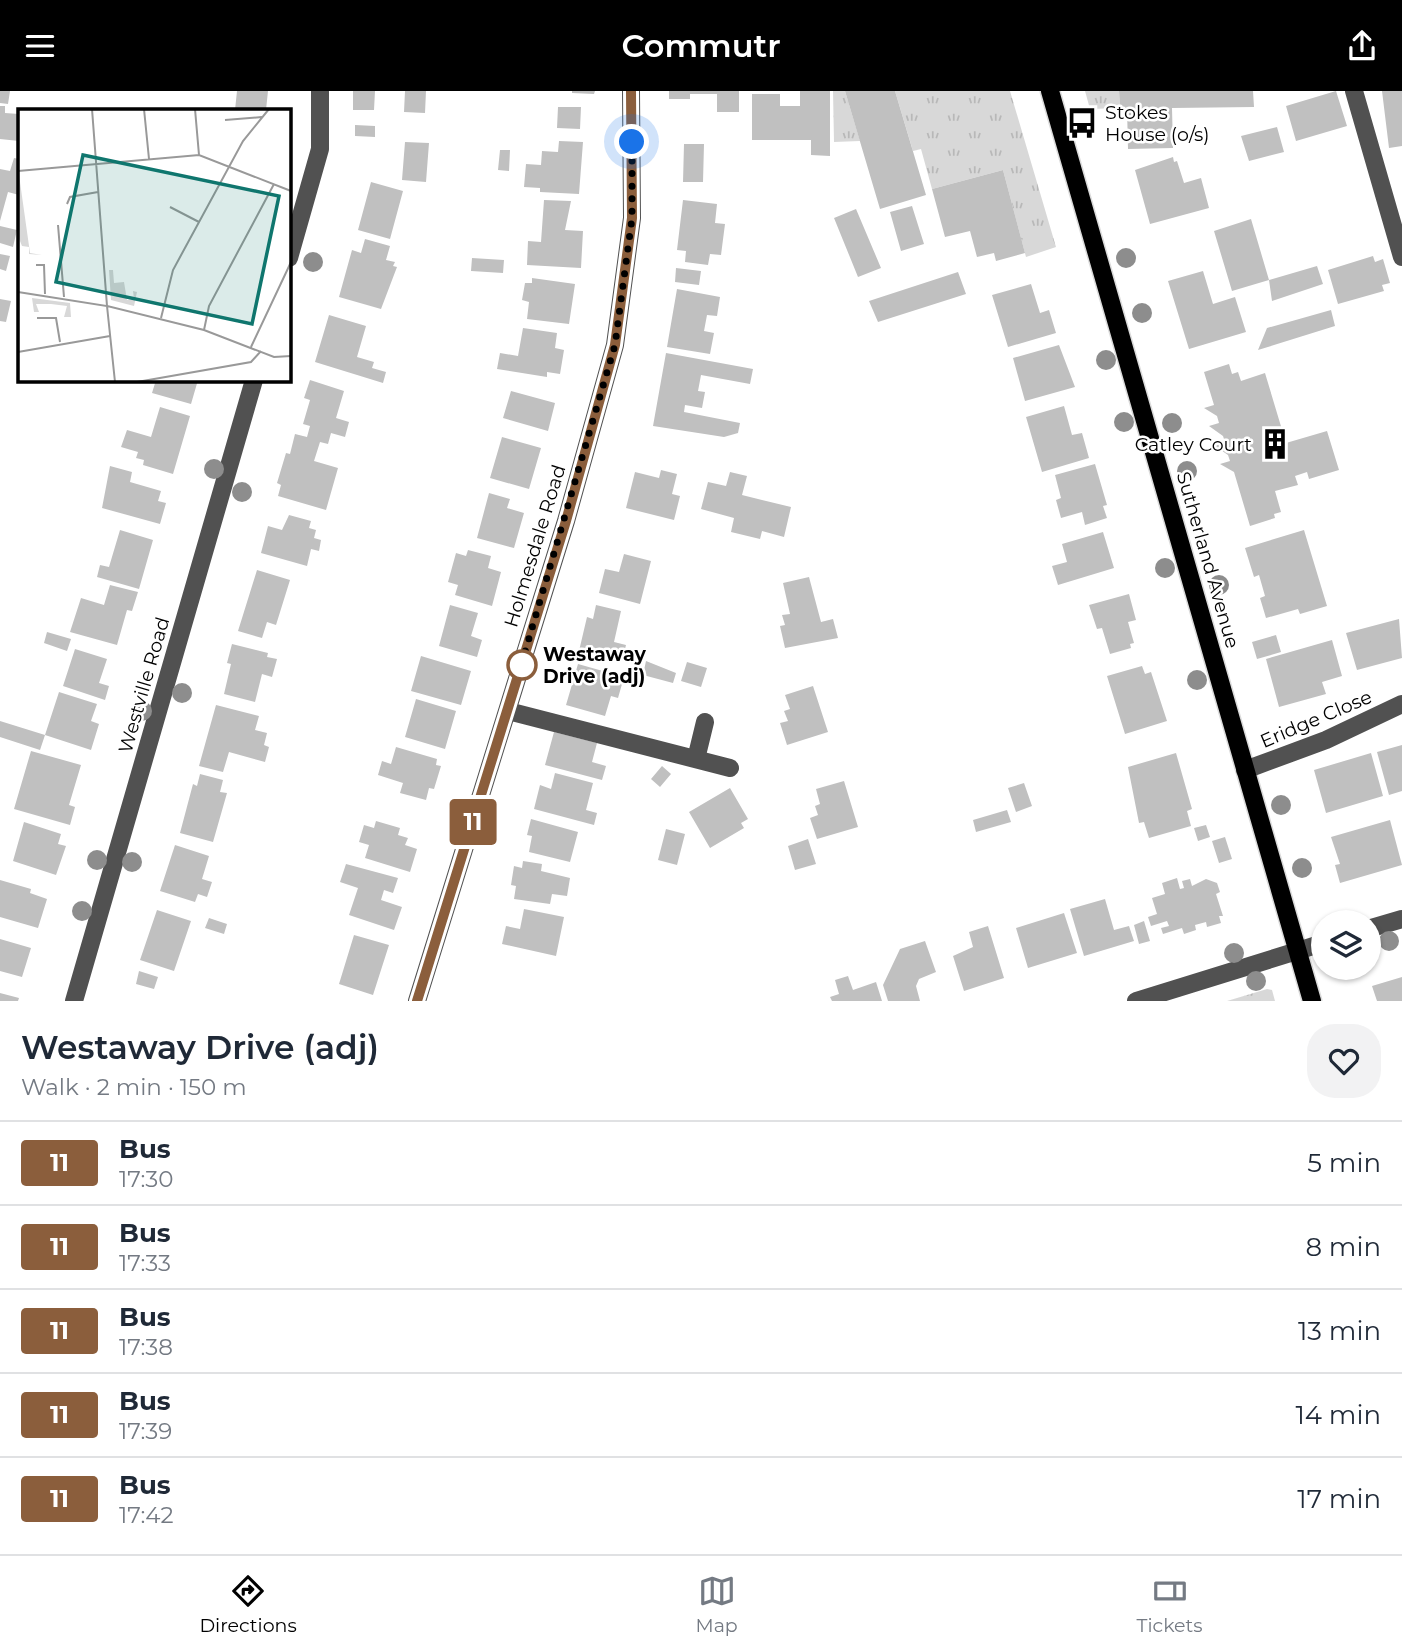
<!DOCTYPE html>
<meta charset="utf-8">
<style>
body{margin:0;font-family:Montserrat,sans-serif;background:#f2f2f3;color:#1f2937;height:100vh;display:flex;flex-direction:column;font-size:26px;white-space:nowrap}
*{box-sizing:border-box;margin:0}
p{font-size:23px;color:#747a83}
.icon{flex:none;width:38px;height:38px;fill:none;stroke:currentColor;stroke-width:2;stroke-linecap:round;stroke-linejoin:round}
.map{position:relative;height:910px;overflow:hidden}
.side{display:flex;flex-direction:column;background:#fff;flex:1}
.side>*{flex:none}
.badge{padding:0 14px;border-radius:5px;font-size:24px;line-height:46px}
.buttons{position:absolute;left:1311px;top:819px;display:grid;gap:14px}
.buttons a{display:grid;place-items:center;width:70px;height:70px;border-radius:50%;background:#fff;box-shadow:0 2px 5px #0004;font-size:35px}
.you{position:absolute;width:35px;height:35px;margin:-18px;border:5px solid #fff;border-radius:50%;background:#1a73e8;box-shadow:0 0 0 10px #1a73e833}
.map>.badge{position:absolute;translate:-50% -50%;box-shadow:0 0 0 4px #fff}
.round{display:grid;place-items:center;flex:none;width:74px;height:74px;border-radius:28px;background:#f2f2f3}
.summary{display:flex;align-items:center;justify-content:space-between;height:119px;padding:0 21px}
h1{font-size:33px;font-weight:600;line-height:52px}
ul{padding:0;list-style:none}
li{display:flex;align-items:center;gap:21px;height:84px;padding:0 21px;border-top:2px solid #e0e1e3}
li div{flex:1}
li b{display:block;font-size:26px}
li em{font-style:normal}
li .badge{min-width:77px;font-weight:700;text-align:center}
header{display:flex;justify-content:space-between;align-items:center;height:91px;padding:0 21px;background:#000;color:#fff;font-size:32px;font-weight:600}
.tabs{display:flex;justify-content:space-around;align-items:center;height:98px;border-top:2px solid #e0e1e3;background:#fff;font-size:19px;color:#747a83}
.tabs a{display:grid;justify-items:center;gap:4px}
.tabs .on{color:#000}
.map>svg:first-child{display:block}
.grass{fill:url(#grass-tufts)}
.building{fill:#c0c0c0}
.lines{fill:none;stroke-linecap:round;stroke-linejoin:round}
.major-casing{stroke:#dbdbdb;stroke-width:21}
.minor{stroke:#515151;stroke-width:18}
.major{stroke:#000;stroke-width:18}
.tree{fill:#8d8d8d}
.line-casing{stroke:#fff;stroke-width:16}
.line{stroke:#8b5e3c;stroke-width:10}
.walk{stroke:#000;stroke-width:7;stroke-dasharray:0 12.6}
.stop-dot{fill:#fff;stroke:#8b5e3c;stroke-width:3.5}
.labels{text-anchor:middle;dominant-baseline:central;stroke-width:5;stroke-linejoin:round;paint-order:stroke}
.poi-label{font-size:19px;fill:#000;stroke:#fff;text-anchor:start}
.street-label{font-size:19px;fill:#000;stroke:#fff}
.stop-label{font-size:19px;font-weight:bold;fill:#000;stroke:#fff;text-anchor:start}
.inset-road{fill:none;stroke:#999;stroke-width:2}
.view{fill:#0f766e;fill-opacity:0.15;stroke:#0f766e;stroke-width:3.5}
.inset-edge{fill:none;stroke:#000;stroke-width:3.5}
</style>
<header><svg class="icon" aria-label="menu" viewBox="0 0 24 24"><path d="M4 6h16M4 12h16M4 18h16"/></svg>Commutr<svg class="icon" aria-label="share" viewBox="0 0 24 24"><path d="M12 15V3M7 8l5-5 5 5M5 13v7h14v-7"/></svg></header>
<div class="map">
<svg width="1402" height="910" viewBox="0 0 1402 910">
<defs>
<pattern id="grass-tufts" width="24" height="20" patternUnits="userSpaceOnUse" patternTransform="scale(1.75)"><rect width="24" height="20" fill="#d8d8d8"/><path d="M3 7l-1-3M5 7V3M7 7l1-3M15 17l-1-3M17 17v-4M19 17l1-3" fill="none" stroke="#b8b8b8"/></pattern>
</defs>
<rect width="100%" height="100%" fill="#fff"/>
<!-- grass -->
<path class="grass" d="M833,0H845L860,50L834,51Z
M895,0H1010L1056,156L1026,166L1003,79L932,98L921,58L913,60Z
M1085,0H1119L1120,17L1090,18Z
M1267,898L1272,899L1275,910H1227Z"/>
<!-- building -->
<path class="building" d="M0,0H10L8,13L0,12Z
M237,0H268L266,19H235Z
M353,0H375L374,19H353Z
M405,0H426L425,22L404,21Z
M572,0H595L594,3L572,2Z
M669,0H739V21H717V3H690V8H669Z
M800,0H830V65L811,64V49H752V3H780V15H800Z
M845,0H895L926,104L880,118Z
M1119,0H1253L1254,16L1172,17L1173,57L1128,58L1127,17H1120Z
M1336,0L1347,35L1296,50L1286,15Z
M1382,0H1402V55L1389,57Z
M0,15H5V22L19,23V50L0,48Z
M558,16H581L580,38L557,37Z
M355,34L375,35V46L355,45Z
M1277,36L1284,61L1249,70L1241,45Z
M559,50L583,51L579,103L540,101V97L524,96L526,73L541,74L542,60L558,61Z
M405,51L429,52L426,91L402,89Z
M684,53H704L703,91H683Z
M500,59H510L509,80L498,79Z
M1173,66L1174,71L1177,70L1184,92L1201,87L1209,117L1150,133L1135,79Z
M14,67L19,68V104L8,101L0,130V78L10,80Z
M1003,79L1025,162L996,170L994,162L977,166L970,140L945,146L932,98Z
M371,91L403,100L390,148L358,139Z
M544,109L571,110L565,139L583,140L581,177L527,174L528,150L541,151Z
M683,109L717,113L715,132L725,133L721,164L710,163L708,174L685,171L686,160L677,159Z
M912,115L924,153L901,160L890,121Z
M856,118L881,177L858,186L834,127Z
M1251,128L1269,189L1232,200L1214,140Z
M0,135L17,139L13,156L0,152Z
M365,148L390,155L386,169L395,171L393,175L397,176L381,218L339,206L352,159L361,162Z
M0,163L10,165L6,180L0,178Z
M1373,165L1375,171L1383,168L1390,192L1382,194L1384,200L1338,213L1328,179Z
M472,167L504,169L503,182L471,180Z
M1317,175L1323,193L1272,210L1269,189Z
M676,177L701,180L699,194L675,191Z
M1203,180L1213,213L1235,206L1246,241L1189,258L1168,190Z
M958,181L966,203L878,231L869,210Z
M532,187L575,193L569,233L527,228L529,211L522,209L525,192H532Z
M1031,193L1040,222L1049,219L1056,242L1008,256L992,204Z
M677,198L720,206L717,225L707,224L704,240L714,242L710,263L667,256Z
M0,208L11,210L6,231L0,230Z
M1331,219L1335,235L1258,259L1267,237Z
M329,224L366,235L357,266L374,271L372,277L386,281L383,292L315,271Z
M523,237L557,242L555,257L564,259L560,283L547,281V286L497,278L500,262L518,265Z
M1059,254L1075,296L1025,310L1013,267Z
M666,262L753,278L750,293L701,284L698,300L705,301L702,317L685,314L684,321L740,332L738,342L724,346L653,335Z
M1229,273L1232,283L1238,281L1241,290L1265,282L1286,352L1327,340L1339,379L1309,388L1307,381L1295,385L1298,394L1275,400L1281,421L1274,423L1275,427L1250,435L1234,381L1220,373L1230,370L1228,364L1215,355L1225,351L1223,345L1209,335L1219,332L1217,325L1204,317L1214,314L1204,281Z
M156,289H198L191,313L152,302Z
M310,289L344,300L336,327L349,331L345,346L331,342L328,353L320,351L314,370L338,377L326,419L278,405L281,394L277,392L286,362L290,363L295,343L307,346L310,335L303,333L310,309L304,307Z
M511,300L555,312L548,340L503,327Z
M1064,315L1072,344L1082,342L1089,367L1042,381L1026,326Z
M160,316L190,325L173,383L143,374L144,369L136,367L138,361L121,356L127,339L151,346Z
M502,346L541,357L529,398L490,387Z
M1095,373L1107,414L1103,415L1107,427L1085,434L1082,421L1061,427L1056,409L1061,407L1055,384Z
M110,375L132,381L130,391L161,400L158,410L166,412L160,433L102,417Z
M661,379L677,383L672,403L680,405L674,429L626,417L635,381L659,387Z
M730,381L747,385L742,404L791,416L784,446L762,440L760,448L731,441L734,427L701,418L708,391L726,395Z
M489,402L510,408L507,417L524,422L514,457L477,447Z
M289,424L311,430L309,437L316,439L314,447L321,449L319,460L311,458L307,475L261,462L268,435L282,439Z
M120,439L153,449L139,498L97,486L100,474L109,476Z
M1304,439L1327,515L1300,523L1298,518L1266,527L1260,507L1265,505L1259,484L1254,486L1245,457Z
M1103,441L1114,477L1058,494L1052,475L1067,471L1062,453Z
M468,459L491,465L488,477L501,481L492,515L455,504L458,494L448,491L456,462L466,465Z
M624,463L651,470L640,513L599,502L605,478L619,481Z
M257,479L290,489L276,534L267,531L262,547L238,540Z
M809,486L821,531L833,528L838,547L785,557L780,535L785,534L782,524L790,523L783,492Z
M110,494L138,501L132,520L127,519L117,554L70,541L81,507L104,514Z
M1129,503L1136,529L1128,531L1134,552L1130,553L1131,557L1110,563L1102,537L1097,538L1089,514Z
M450,514L478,522L471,545L482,549L477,566L439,555Z
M596,514L621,520L614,551L626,554L622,570L579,560L587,526L593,528Z
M1399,528L1402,567L1357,579L1346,542Z
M47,541L71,548L67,560L44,552Z
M1276,544L1281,561L1257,568L1252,551Z
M1332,549L1342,585L1322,591L1326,603L1279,616L1266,568Z
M232,553L268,562L267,566L277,568L272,586L262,583L255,611L224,603L231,573L227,572Z
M75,558L107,568L99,592L109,595L105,609L63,595Z
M421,565L471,580L461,614L411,600Z
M646,570L676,582L673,592L643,584Z
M687,571L707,577L701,596L681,590Z
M578,573L624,586L618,607L611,605L605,625L566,614Z
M1142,575L1145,583L1151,581L1167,630L1125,643L1107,585Z
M813,595L828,641L787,654L780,632L788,630L784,620L790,618L785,604Z
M59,601L97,613L91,630L99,633L91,659L45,644Z
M416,608L456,620L445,658L405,646Z
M216,614L259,625L255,639L267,642L264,654L269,656L265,671L229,661L223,681L199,675Z
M0,630L45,644L40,659L0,646Z
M554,641L597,652L592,671L606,675L602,689L545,674Z
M1402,654V700L1389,704L1377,661Z
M396,656L437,668L436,674L441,675L434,698L429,697L426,709L400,702L403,692L378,684L382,670L391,673Z
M31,660L81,674L69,714L75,716L70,734L14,718Z
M1176,662L1192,718L1187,720L1191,735L1149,747L1144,731L1139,732L1128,676Z
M1371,662L1383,705L1326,722L1314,679Z
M662,675L671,683L660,696L651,688Z
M555,682L593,692L586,719L597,722L594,734L534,718L540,694L551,698Z
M200,683L223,689L220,701L227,702L213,751L180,742L193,693L197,695Z
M844,690L858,736L817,748L810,727L818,724L815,715L820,713L816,698Z
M1024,692L1032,715L1016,721L1008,697Z
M730,697L748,728L741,732L744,737L710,757L689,721Z
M1007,719L1011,731L976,741L973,729Z
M531,728L578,741L570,771L529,761L532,745L527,744Z
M1390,729L1402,774L1340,792L1335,774L1340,773L1331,746Z
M376,730L400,737L398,744L408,747L405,754L417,758L410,781L365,767L369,754L359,751L364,734L374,737Z
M24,731L61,743L58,753L66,755L56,784L13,770Z
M1206,734L1210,746L1198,750L1194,737Z
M666,738L685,743L677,774L658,769Z
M1225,746L1232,768L1219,772L1212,750Z
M808,748L816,773L795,779L788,755Z
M175,754L209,765L202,788L212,791L207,806L198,803L195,811L160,800Z
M523,770L542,773L541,780L570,787L567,805L552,803L550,813L514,808L516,795L511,794L514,775L522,777Z
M346,773L398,787L393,802L384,799L381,809L402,816L394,839L349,824L358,797L340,791Z
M1177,787L1180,798L1184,797L1182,790L1190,788L1192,795L1206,788L1217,792L1220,801L1216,803L1223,825H1219L1221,832L1207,836L1206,831L1195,834L1196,839L1184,843L1182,837L1163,843L1161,837L1169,835L1167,830L1151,835L1148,826L1157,823L1152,807L1165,803L1162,792Z
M0,789L31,798L30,802L47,808L38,837L0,826Z
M1105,808L1114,839L1129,835L1134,850L1084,865L1070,818Z
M524,818L564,826L556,865L502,853L506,835L520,838Z
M157,819L191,830L174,880L140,869Z
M1064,822L1077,862L1028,877L1016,837Z
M209,827L227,833L224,843L205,837Z
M1144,830L1150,850L1139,853L1134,834Z
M988,835L1004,887L964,900L953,865L973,856L969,841Z
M354,844L389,854L373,904L339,893Z
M0,848L31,857L22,886L0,880Z
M925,850L936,881L919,888L916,895L920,910H888L883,894L900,858Z
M139,880L158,886L154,898L136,893Z
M848,885L853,899L876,891L882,910H832L830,906L839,903L835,889Z
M1402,886V910H1377L1372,895Z
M0,902L19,907L18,910H0Z"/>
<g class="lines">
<defs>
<path id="major" d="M1050,0L1312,910"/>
</defs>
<!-- major casing -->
<use href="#major" class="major-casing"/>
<!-- minor -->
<path class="minor" d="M1354,0L1402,166
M289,167L320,58V0
M508,620L730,677
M696,668L705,631
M1245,679L1326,649L1402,613
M1368,838L1402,828
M74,910L254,289
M417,910L566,430L615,254L632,127L631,0
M1136,910L1323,852"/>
<!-- major -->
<use href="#major" class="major"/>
</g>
<!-- trees -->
<g class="tree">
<circle cx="1126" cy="167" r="10"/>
<circle cx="313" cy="171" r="10"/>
<circle cx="1142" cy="222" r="10"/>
<circle cx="1106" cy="269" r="10"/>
<circle cx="1124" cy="331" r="10"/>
<circle cx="1172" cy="332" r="10"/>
<circle cx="214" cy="378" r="10"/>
<circle cx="1187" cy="380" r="10"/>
<circle cx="242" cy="401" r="10"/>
<circle cx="1165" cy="477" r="10"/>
<circle cx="1219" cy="494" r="10"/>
<circle cx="1197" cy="589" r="10"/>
<circle cx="182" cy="602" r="10"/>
<circle cx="142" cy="620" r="10"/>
<circle cx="1281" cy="714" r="10"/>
<circle cx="97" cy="769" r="10"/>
<circle cx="132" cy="771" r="10"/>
<circle cx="1302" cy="777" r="10"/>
<circle cx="82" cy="820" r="10"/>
<circle cx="1389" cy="850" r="10"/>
<circle cx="1234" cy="862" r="10"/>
<circle cx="1256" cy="890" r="10"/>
</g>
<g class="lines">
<defs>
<path id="line" d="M417,910L566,430L615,254L632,127L631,0"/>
</defs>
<!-- line casing -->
<use href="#line" class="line-casing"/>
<!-- line -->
<use href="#line" class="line"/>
<!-- walk -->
<path class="walk" d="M522,574L518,585L615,254L632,127V51"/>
</g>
<!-- icons -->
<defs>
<symbol id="bus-bare" viewBox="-9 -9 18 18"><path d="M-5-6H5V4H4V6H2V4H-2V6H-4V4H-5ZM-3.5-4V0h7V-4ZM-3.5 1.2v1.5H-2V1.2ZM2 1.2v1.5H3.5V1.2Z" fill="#000" stroke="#fff" stroke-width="2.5" paint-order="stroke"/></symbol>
<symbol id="building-bare" viewBox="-9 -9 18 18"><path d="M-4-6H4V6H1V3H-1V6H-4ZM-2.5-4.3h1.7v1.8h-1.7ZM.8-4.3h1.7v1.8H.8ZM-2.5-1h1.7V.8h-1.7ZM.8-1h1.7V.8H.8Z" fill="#000" stroke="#fff" stroke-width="2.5" paint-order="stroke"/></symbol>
</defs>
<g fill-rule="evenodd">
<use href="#bus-bare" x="1060" y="10" width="44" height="44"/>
<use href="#building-bare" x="1253" y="331" width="44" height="44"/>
</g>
<!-- markers -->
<circle class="stop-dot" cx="522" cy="574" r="14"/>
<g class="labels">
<!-- poi labels -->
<g class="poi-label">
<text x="1105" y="21">Stokes<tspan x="1105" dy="22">House (o/s)</tspan></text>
<text x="1252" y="353" text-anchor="end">Catley Court</text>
</g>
<!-- street labels -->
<g class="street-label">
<text transform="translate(535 455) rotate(-73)">Holmesdale Road</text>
<text transform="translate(1208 469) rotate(74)">Sutherland Avenue</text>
<text transform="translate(144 594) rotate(-74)">Westville Road</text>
<text transform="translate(1316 628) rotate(-23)">Eridge Close</text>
</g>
<!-- stop labels -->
<g class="stop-label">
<text x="543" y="563">Westaway<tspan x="543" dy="22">Drive (adj)</tspan></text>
</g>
</g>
<!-- overview -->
<g transform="translate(18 18)">
<rect width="273" height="273" fill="#fff"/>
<path d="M1,66L12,144L24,146L11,145V138L4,137L0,127ZM91,161H95L96,174L106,173L109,191L116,190L115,182L119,183L116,197L93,191ZM14,189L52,194L53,208H46L49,197L33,195H18L21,203H16Z" fill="#d8d8d8"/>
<path class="inset-road" d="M74,0L89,197L186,221L256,248L273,247M126,0L131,50M177,0L181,46M207,11L244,8M0,62L181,46L273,82M49,95L52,88L80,83M152,98L181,113M40,116L46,188M18,156H26L27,185M0,183L89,197L97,273M19,209H38L42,233M143,209L155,161L225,32L251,0M186,221L191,197L256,75M233,238L273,153M0,243L92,227M119,273L233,253L243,242"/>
<path class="view" d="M65,46L261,87L234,215L38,173Z"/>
<rect width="273" height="273" class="inset-edge"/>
</g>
</svg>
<div class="buttons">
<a><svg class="icon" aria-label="layers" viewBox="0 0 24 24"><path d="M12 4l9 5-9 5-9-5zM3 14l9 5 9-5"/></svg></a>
</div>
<div class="you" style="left:632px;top:51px"></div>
<b class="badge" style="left:473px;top:731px;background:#8b5e3c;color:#fff">11</b>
</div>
<section class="side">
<div class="summary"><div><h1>Westaway Drive (adj)</h1><p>Walk · 2 min · 150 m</p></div><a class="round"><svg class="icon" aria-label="heart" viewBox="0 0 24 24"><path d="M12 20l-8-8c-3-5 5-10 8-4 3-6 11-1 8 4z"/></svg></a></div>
<ul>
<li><span class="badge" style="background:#8b5e3c;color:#fff">11</span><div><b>Bus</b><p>17:30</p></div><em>5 min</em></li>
<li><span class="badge" style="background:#8b5e3c;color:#fff">11</span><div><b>Bus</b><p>17:33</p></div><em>8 min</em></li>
<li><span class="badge" style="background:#8b5e3c;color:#fff">11</span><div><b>Bus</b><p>17:38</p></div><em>13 min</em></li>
<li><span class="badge" style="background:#8b5e3c;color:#fff">11</span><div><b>Bus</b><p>17:39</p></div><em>14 min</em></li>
<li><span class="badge" style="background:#8b5e3c;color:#fff">11</span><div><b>Bus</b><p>17:42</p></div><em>17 min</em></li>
</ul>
</section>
<nav class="tabs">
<a class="on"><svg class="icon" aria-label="directions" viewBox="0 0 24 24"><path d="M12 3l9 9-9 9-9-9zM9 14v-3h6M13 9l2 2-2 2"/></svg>Directions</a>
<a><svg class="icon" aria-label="map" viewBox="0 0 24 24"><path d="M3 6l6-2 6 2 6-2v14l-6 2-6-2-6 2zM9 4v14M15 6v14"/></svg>Map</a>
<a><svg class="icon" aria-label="tickets" viewBox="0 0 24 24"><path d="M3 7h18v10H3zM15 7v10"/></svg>Tickets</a>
</nav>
